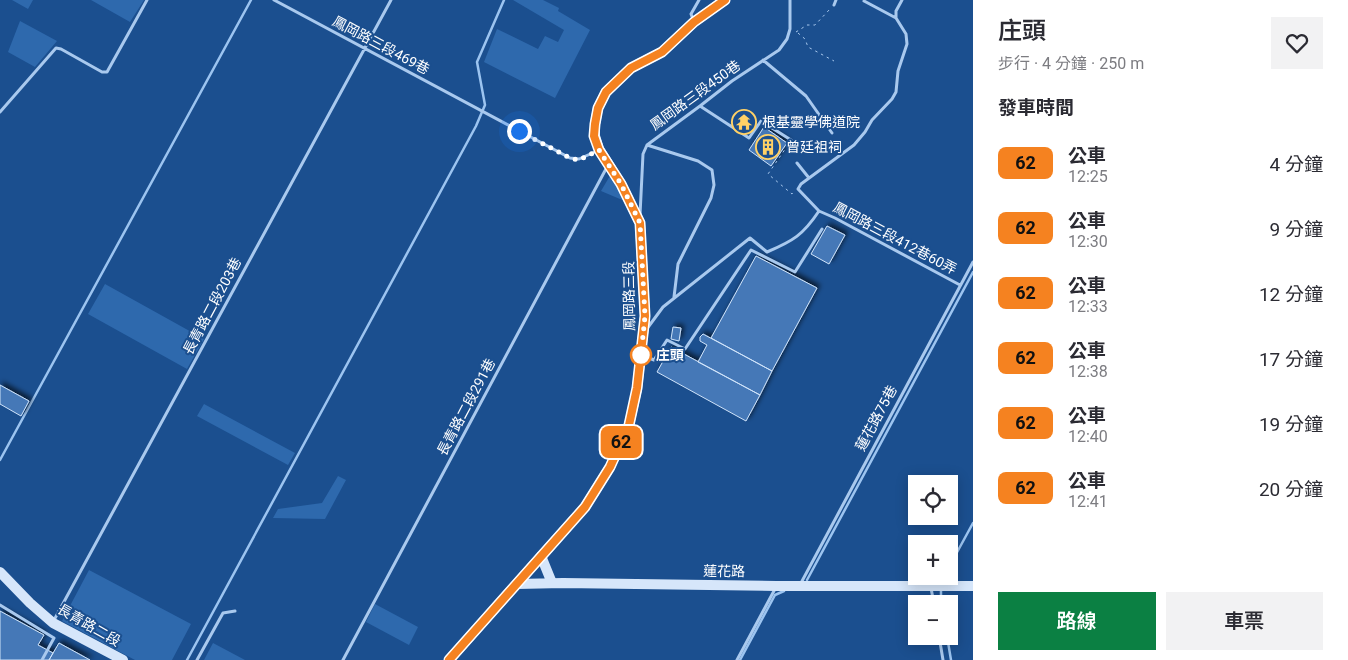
<!DOCTYPE html>
<html lang="zh-TW">
<meta charset="utf-8">
<style>
body{margin:0;font-family:Roboto,"Noto Sans TC",sans-serif;background:#f2f2f3;color:#2b2b33;height:100vh;display:flex;flex-direction:column;font-size:19px;white-space:nowrap}
*{box-sizing:border-box;margin:0}
p{font-size:16px;color:#7c7c81}
.icon{flex:none;width:28px;height:28px;fill:none;stroke:currentColor;stroke-width:2;stroke-linecap:round;stroke-linejoin:round}
.map{position:relative;flex:1;overflow:hidden}
.panel{display:flex;flex-direction:column;background:#fff;width:375px}
.panel>*{flex:none}
.badge{padding:0 10px;border-radius:8px;font-size:18px;line-height:32px}
.controls{position:absolute;left:908px;top:475px;display:grid;gap:10px}
.controls a{display:grid;place-items:center;width:50px;height:50px;border-radius:0px;background:#fff;box-shadow:0 2px 12px #0003;font-size:25px}
.you{position:absolute;width:25px;height:25px;margin:-12px;border:4px solid #fff;border-radius:50%;background:#1a73e8;box-shadow:0 0 0 8px #1a73e833}
.map>.badge{position:absolute;translate:-50% -50%;box-shadow:0 0 0 2px #fff}
h2{padding:0 25px;font-size:19px;line-height:45px}
.round{display:grid;place-items:center;flex:none;width:52px;height:52px;border-radius:0px;background:#f2f2f3}
.headline{display:flex;align-items:center;justify-content:space-between;height:85px;padding:0 25px}
h1{font-size:24px;font-weight:600;line-height:38px}
.primary-button{display:flex;gap:10px;margin-top:auto;padding:10px 25px}
.primary-button a{flex:1;height:58px;border-radius:0px;background:#0b8043;color:#fff;font-size:20px;font-weight:600;line-height:58px;text-align:center}
.primary-button a+a{background:#f2f2f3;color:#2b2b33}
ul{padding:0;list-style:none}
li{display:flex;align-items:center;gap:15px;height:65px;padding:0 25px}
li div{flex:1}
li b{display:block;font-size:19px}
li em{font-style:normal}
li .badge{min-width:55px;font-weight:700;text-align:center}
main{display:flex;flex:1;min-height:0}
.map>svg:first-child{display:block}
.green{fill:#2e69ad}
.lines{fill:none;stroke-linecap:round;stroke-linejoin:round}
.stream{stroke:#9cc4f0;stroke-width:2.5}
.building{fill:#4478b7;stroke:#cfe3fa;filter:url(#shadow)}
.path{stroke:#a9c9ee;stroke-width:1;stroke-dasharray:2.5 4;stroke-linecap:butt}
.lane{stroke:#a9c9ee;stroke-width:3}
.secondary{stroke:#d6e6fa;stroke-width:10}
.line-casing{stroke:#fff;stroke-width:11}
.line{stroke:#f58220;stroke-width:8}
.walk{stroke:#fff;stroke-width:5;stroke-dasharray:0 9}
.stop-dot{fill:#fff;stroke:#f58220;stroke-width:2.5}
.labels{text-anchor:middle;dominant-baseline:central;stroke-width:4;stroke-linejoin:round;paint-order:stroke}
.street-label{font-size:14px;fill:#fff;stroke:#1b4f8f}
.poi-label{font-size:14px;fill:#fff;stroke:#1b4f8f;text-anchor:start}
.stop-label{font-size:14px;font-weight:bold;fill:#fff;stroke:#1b4f8f;text-anchor:start}
</style>
<main>
<div class="map">
<svg width="973" height="660" viewBox="0 0 973 660">
<defs>
<filter id="shadow"><feDropShadow dx="3" dy="-3" stdDeviation="2.5" flood-color="#0009"/></filter>
</defs>
<rect width="100%" height="100%" fill="#1b4f8f"/>
<!-- green -->
<path class="green" d="M12,0H33L28,9Z
M91,0H144L130,22Z
M513,0H543L559,8L558,11L590,30L555,98L484,62L497,29L538,49L545,36L558,42L564,30Z
M20,21L57,41L35,67L8,52Z
M611,174L627,202L601,191Z
M105,284L204,339L187,369L88,314Z
M204,404L295,453L288,465L197,416Z
M338,476L346,480L325,519L273,518L278,509L322,503Z
M89,570L191,624L172,660H135L62,621Z
M375,604L418,627L409,645L366,622Z
M213,643L245,660H204Z"/>
<g class="lines">
<!-- stream -->
<path class="stream" d="M0,460L251,0
M949,567L973,523
M807,580L973,272
M942,582L944,576
M941,588V604
M947,636L951,660
M187,660L476,126L485,105L477,62L504,0
M740,660L775,595L784,591"/>
</g>
<!-- building -->
<path class="building" d="M764,127L787,143L771,166L749,150Z
M787.5 150a3.5 3.5 0 1 1 7 0a3.5 3.5 0 1 1-7 0Z
M827,226L845,235L829,264L811,254Z
M756,256L817,288L772,371L711,338Z
M673,327L681,328L679,341L671,339Z
M703,334L772,371L760,395L698,362L707,345L700,341V337Z
M671,347L760,395L746,421L657,372Z
M0,385L29,401L21,416L0,404Z
M0,611L44,635L38,645L53,653L49,660H0Z
M59,643L90,660H49Z"/>
<g class="lines">
<!-- path -->
<path class="path" d="M796,32L807,25H815L830,9
M798,33L805,39L808,47L834,61
M788,145L768,174L792,194L794,192"/>
<!-- lane -->
<path class="lane" d="M274,0L570,158L579,159L597,151
M864,1L896,18
M834,5L836,0
M693,19L691,14L699,0
M763,60L806,96L832,133
M700,106L749,138L761,121L791,140
M0,112L56,48L61,49L102,72H107L147,0
M647,145L698,161L712,170L714,185L711,198L678,264L674,297
M797,163L809,178
M819,211L835,218L960,285
M640,215L643,154L647,145L700,106L732,81L779,50L787,39L790,29V0
M646,330L663,307L750,238L767,252C793,241 803,235 819,211L798,189L801,184L854,145L865,132L872,120L892,99L896,92L898,71L907,44L906,34L896,18V11L902,0
M642,355L654,360L667,340L685,349L751,250L795,272L822,229
M801,583L973,262
M931,588L934,604
M0,605L54,638L42,660
M53,622L391,0
M939,636L943,660
M197,660L223,613L235,611
M343,660L607,167
M737,660L775,589"/>
<!-- secondary -->
<path class="secondary" d="M541,556L552,583
M0,572L30,603L53,623L123,660
M517,584L563,583L776,586H973
M449,660L585,507L610,467L629,425L637,389L645,316L640,223L621,184L599,149L595,136V124L598,108L606,92L631,68L662,52L694,22L725,0"/>
</g>
<g class="lines">
<defs>
<path id="line" d="M449,660L585,507L610,467L629,425L637,388L645,316L640,223L621,184L599,150L594,136L595,124L598,108L606,92L631,68L662,52L694,22L725,0"/>
</defs>
<!-- line casing -->
<use href="#line" class="line-casing"/>
<!-- line -->
<use href="#line" class="line"/>
<!-- walk -->
<path class="walk" d="M519,131L570,158L579,160L599,150L621,184L640,223L645,316L641,355"/>
</g>
<!-- icons -->
<defs>
<symbol id="temple-ring" viewBox="-11 -11 22 22"><circle r="9.5" fill="#1b4f8f" stroke="#ffd166" stroke-width="1.5"/><path d="M0-6L5-2H3V0L6.5 2.5H4V6H1.5V3h-3V6H-4V2.5H-6.5L-3 0V-2H-5Z" fill="#ffd166"/></symbol>
<symbol id="building-ring" viewBox="-11 -11 22 22"><circle r="9.5" fill="#1b4f8f" stroke="#ffd166" stroke-width="1.5"/><path d="M-4-6H4V6H1V3H-1V6H-4ZM-2.5-4.3h1.7v1.8h-1.7ZM.8-4.3h1.7v1.8H.8ZM-2.5-1h1.7V.8h-1.7ZM.8-1h1.7V.8H.8Z" fill="#ffd166"/></symbol>
</defs>
<g fill-rule="evenodd">
<use href="#temple-ring" x="730" y="108" width="28" height="28"/>
<use href="#building-ring" x="754" y="133" width="28" height="28"/>
</g>
<!-- markers -->
<circle class="stop-dot" cx="641" cy="355" r="10"/>
<g class="labels">
<!-- street labels -->
<g class="street-label">
<text transform="translate(381 45) rotate(28)">鳳岡路三段469巷</text>
<text transform="translate(695 95) rotate(-36)">鳳岡路三段450巷</text>
<text transform="translate(895 238) rotate(28)">鳳岡路三段412巷60弄</text>
<text transform="translate(629 296) rotate(-91)">鳳岡路三段</text>
<text transform="translate(212 306) rotate(-62)">長青路二段203巷</text>
<text transform="translate(466 407) rotate(-62)">長青路二段291巷</text>
<text transform="translate(876 418) rotate(-62)">蓮花路75巷</text>
<text transform="translate(724 571) rotate(1)">蓮花路</text>
<text transform="translate(89 625) rotate(30)">長青路二段</text>
</g>
<!-- poi labels -->
<g class="poi-label">
<text x="762" y="122">根基靈學佛道院</text>
<text x="786" y="147">曾廷祖祠</text>
</g>
<!-- stop labels -->
<g class="stop-label">
<text x="656" y="355">庄頭</text>
</g>
</g>
</svg>
<div class="controls">
<a><svg class="icon" aria-label="locate" viewBox="0 0 24 24"><circle cx="12" cy="12" r="6"/><path d="M12 2v4M12 18v4M2 12h4M18 12h4"/></svg></a>
<a>+</a>
<a>−</a>
</div>
<div class="you" style="left:519px;top:131px"></div>
<b class="badge" style="left:621px;top:442px;background:#f58220;color:#111">62</b>
</div>
<section class="panel">
<div class="headline"><div><h1>庄頭</h1><p>步行 · 4 分鐘 · 250 m</p></div><a class="round"><svg class="icon" aria-label="heart" viewBox="0 0 24 24"><path d="M12 20l-8-8c-3-5 5-10 8-4 3-6 11-1 8 4z"/></svg></a></div>
<h2>發車時間</h2>
<ul>
<li><span class="badge" style="background:#f58220;color:#111">62</span><div><b>公車</b><p>12:25</p></div><em>4 分鐘</em></li>
<li><span class="badge" style="background:#f58220;color:#111">62</span><div><b>公車</b><p>12:30</p></div><em>9 分鐘</em></li>
<li><span class="badge" style="background:#f58220;color:#111">62</span><div><b>公車</b><p>12:33</p></div><em>12 分鐘</em></li>
<li><span class="badge" style="background:#f58220;color:#111">62</span><div><b>公車</b><p>12:38</p></div><em>17 分鐘</em></li>
<li><span class="badge" style="background:#f58220;color:#111">62</span><div><b>公車</b><p>12:40</p></div><em>19 分鐘</em></li>
<li><span class="badge" style="background:#f58220;color:#111">62</span><div><b>公車</b><p>12:41</p></div><em>20 分鐘</em></li>
</ul>
<div class="primary-button"><a>路線</a><a>車票</a></div>
</section>
</main>
